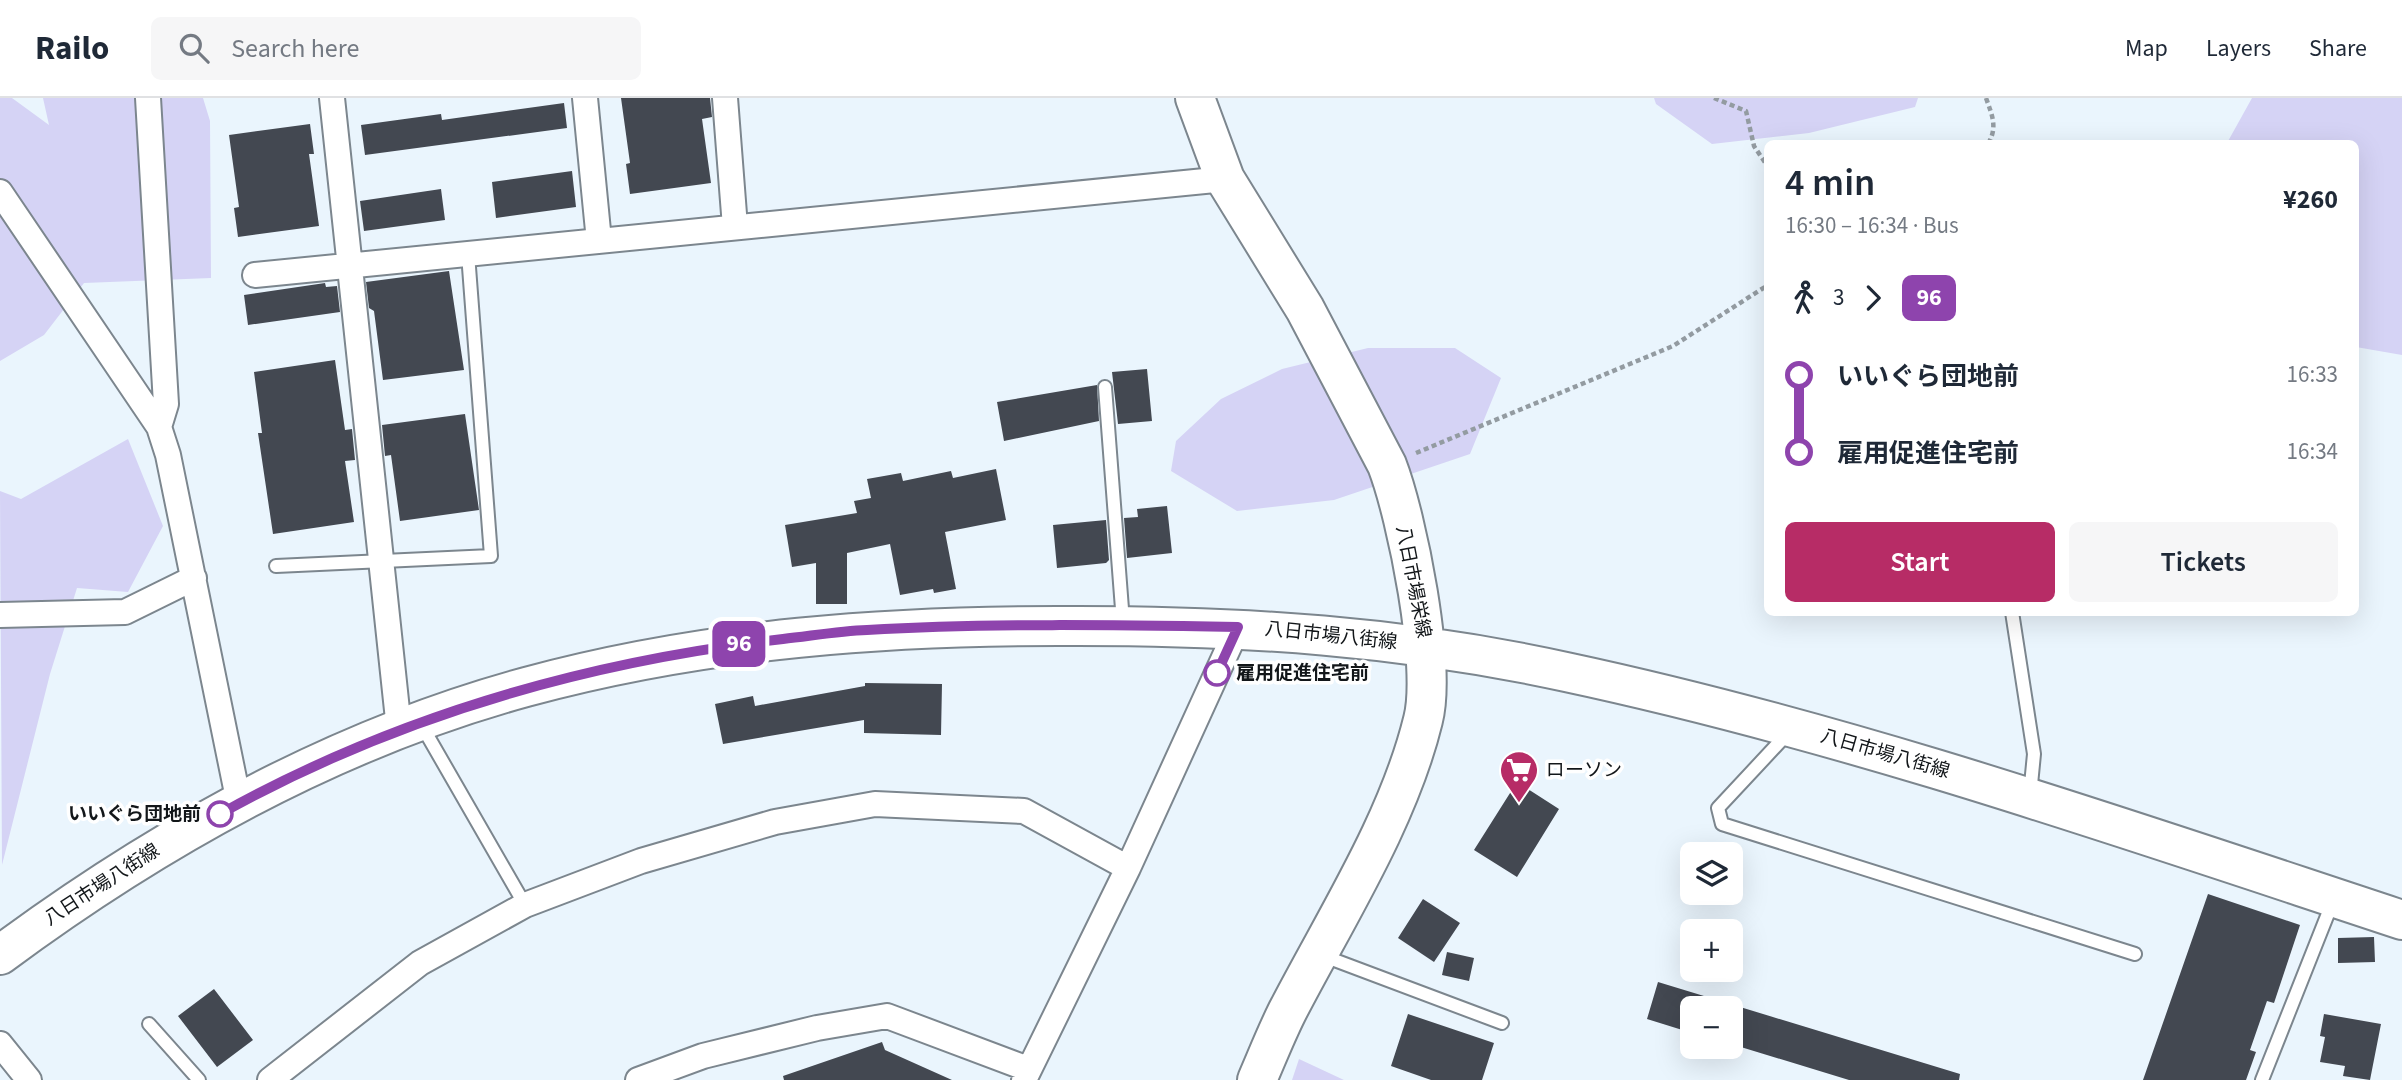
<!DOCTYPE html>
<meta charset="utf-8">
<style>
body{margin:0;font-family:"Source Sans 3","Noto Sans JP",sans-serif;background:#f6f6f7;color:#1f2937;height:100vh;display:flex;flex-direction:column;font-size:26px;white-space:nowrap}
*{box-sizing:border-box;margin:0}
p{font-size:23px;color:#747a83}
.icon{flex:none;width:38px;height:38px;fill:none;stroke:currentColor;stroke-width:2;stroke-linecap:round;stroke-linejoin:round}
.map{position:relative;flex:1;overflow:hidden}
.panel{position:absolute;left:1764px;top:42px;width:595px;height:476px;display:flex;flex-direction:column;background:#fff;border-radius:10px;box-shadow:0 7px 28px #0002}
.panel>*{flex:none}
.badge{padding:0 14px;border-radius:10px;font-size:24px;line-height:46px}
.buttons{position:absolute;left:1680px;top:744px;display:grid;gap:14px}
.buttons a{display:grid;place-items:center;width:63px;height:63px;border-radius:10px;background:#fff;box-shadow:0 7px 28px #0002;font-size:35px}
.map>.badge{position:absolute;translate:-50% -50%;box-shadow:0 0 0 4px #fff}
.legs{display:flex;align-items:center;gap:10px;height:77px;padding:0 21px;font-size:23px}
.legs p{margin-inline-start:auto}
.headline{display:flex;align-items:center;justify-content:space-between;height:119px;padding:0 21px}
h1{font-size:38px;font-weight:600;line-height:52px}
.action{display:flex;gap:14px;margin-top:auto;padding:14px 21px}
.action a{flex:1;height:80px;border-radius:10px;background:#b72c66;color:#fff;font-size:28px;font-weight:600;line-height:80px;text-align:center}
.action a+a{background:#f6f6f7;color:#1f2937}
ul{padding:0 21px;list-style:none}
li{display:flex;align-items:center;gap:24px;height:77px;font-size:26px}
li i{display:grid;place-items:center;width:10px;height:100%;margin:0 9px;background:currentColor}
li i::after{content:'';width:18px;height:18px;margin:-9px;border:5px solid;border-radius:50%;background:#fff}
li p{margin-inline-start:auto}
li:first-child i{background:linear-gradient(#0000 50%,currentColor 0)}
li:last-child i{background:linear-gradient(currentColor 50%,#0000 0)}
header{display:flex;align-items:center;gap:42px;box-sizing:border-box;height:98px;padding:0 35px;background:#fff;border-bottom:2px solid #e0e1e3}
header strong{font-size:33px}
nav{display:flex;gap:38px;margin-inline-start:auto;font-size:24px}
.search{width:490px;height:63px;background:#f6f6f7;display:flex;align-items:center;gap:18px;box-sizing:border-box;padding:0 24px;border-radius:10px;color:#747a83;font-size:26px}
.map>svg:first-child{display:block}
.green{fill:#d5d3f5}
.building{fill:#434851}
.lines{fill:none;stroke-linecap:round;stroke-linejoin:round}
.lane-casing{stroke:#7c868e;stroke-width:16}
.street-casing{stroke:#7c868e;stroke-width:28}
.primary-casing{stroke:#7c868e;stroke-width:42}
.path{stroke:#939ba1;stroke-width:4.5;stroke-dasharray:5 3.5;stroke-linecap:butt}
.lane{stroke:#fff;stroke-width:12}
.street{stroke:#fff;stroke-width:24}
.primary{stroke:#fff;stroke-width:38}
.line-1-casing{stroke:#fff;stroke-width:16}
.line-1{stroke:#8e44ad;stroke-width:10}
.stop-1-dot{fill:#fff;stroke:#8e44ad;stroke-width:3.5}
.labels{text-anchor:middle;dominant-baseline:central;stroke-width:7;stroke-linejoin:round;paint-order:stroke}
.street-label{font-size:19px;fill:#121619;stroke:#fff}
.stop-label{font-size:19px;font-weight:bold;fill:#121619;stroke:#fff;text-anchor:start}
.poi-label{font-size:19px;fill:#121619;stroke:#fff;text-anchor:start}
</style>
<header>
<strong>Railo</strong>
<div class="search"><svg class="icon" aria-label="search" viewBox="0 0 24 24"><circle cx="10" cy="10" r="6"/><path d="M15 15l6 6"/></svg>Search here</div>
<nav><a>Map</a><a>Layers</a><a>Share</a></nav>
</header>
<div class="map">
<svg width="2402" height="982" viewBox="0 0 2402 982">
<rect width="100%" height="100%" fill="#eaf5fd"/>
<!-- green -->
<path class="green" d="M0,0H12L49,27L43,0H203L210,23L211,180L84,185L44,237L0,263Z
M1654,0H1918L1915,9L1809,35L1712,46L1656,6Z
M2252,0H2402V257L2356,249V46L2227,45Z
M1368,250H1455L1501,280L1470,356L1334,402L1237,413L1171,373L1176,343L1221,301L1282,271Z
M128,341L163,428L128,494L77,490L50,576L2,767L0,393L21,401Z
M1299,961L1344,982H1292Z"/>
<!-- building -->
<path class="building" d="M621,0H710L712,19L702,21L711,85L630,96L626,66L630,65Z
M564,5L567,30L365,57L361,27L441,16L442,22Z
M310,26L314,56H309L319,128L238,139L234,110L239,109L229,37Z
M572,73L576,109L496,120L492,84Z
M441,91L445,122L364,133L360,103Z
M449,173L464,272L383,282L374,213L369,210L366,184Z
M325,185L326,189L337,188L340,214L248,227L244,197Z
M335,262L345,332L352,331L355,362L345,363L354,424L273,436L258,335H262L254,274Z
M1147,271L1152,323L1118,326L1112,274Z
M1097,287L1099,323L1004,343L997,304Z
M465,316L479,412L400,423L391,357L385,358L382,327Z
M996,371L1006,422L945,434L956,491L934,495L933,491L900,497L890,446L847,455V506H816V465L792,469L785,427L857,415L854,403L871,400L867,381L901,375L903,383L951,373L953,380Z
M1167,408L1172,455L1127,460L1124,420L1138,419L1137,411Z
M1106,422L1109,462L1106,465L1057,470L1053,427Z
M865,585L942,586L941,637L864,635V622L723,646L715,606L753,598L755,608L865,588Z
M1517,684L1559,711L1517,779L1474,752Z
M2208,796L2300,827L2274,905L2267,903L2250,952L2256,954L2246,982H2143Z
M1423,801L1460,825L1434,864L1398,840Z
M2374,839L2375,864L2338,865V840Z
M1447,854L1474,860L1469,883L1442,877Z
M1658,884L1960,976L1959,982H1849L1731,946V910H1692V935L1647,921Z
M214,891L253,942L217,969L178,918Z
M1408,916L1494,945L1482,982H1431L1391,968Z
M2324,916L2381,926L2370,982L2343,978L2345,968L2320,964L2325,939L2320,938Z
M882,944L885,952L952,982H784L783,978Z"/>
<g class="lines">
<defs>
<path id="lane" d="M1105,289L1123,524
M276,468L491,458L468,156
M2012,514L2034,656L2030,697
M422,628L525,807
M1788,635L1718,710L1722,726L2135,856
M1321,857L1502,925
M149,926L199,982
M2262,982L2333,803"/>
<path id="street" d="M148,0L166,306L159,329
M332,0L399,631
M585,0L599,143
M725,0L735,129
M0,94L159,329L168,357L239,705
M255,177L1225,81
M0,517L125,514L194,480
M0,946L29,982
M270,982L420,865L525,807L641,763L775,724L875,706L1024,713L1128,770
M638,982L703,958L817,930L887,918L1028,971
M1024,982L1128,770L1238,529"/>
<path id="primary" d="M1195,0L1225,81L1305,211L1387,367C1407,419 1437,568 1423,622C1398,724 1335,821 1287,914C1276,936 1267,959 1257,982
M0,857C158,740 335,641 526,589C706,540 891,527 1077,528C1245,528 1402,538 1566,574C1851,635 2126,731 2402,822"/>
</defs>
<!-- lane casing -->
<use href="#lane" class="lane-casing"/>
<!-- street casing -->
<use href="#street" class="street-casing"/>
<!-- primary casing -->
<use href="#primary" class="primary-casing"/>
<!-- path -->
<path class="path" d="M1714,0L1746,13L1754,48L1768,69
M1986,0C1992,17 1998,29 1988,46
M1416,355L1673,248L1768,187"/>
<!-- lane -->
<use href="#lane" class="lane"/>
<!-- street -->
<use href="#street" class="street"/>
<!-- primary -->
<use href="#primary" class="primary"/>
</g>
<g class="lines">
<defs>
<path id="line-1" d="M220,716C394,619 585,564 783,541C811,538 839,533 867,532C990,525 1114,527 1238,529L1217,575"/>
</defs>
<!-- line-1 casing -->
<use href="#line-1" class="line-1-casing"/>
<!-- line-1 -->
<use href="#line-1" class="line-1"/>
</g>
<!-- icons -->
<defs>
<symbol id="supermarket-pin" viewBox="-11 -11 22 30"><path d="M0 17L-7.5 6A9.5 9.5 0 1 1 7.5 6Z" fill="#b72c66" stroke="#fff"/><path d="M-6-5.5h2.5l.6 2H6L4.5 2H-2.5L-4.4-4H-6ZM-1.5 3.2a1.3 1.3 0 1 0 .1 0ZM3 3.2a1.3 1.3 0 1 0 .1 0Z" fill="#fff"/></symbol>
</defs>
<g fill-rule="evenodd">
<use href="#supermarket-pin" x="1497" y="650" width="44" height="60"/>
</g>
<!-- markers -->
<g class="stop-1-dot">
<circle cx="1217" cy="575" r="12"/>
<circle cx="220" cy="716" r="12"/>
</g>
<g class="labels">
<!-- street labels -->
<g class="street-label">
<text transform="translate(1413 484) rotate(79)">八日市場栄線</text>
<text transform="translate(1331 538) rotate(6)">八日市場八街線</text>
<text transform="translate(1885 656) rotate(16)">八日市場八街線</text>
<text transform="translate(102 787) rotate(-33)">八日市場八街線</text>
</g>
<!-- stop labels -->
<g class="stop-label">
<text x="1236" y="575">雇用促進住宅前</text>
<text x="201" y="716" text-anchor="end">いいぐら団地前</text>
</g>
<!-- poi labels -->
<g class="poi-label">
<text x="1546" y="672">ローソン</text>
</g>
</g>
</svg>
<div class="buttons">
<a><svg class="icon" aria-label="layers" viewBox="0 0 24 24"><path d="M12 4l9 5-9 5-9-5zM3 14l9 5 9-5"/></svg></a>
<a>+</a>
<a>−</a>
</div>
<b class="badge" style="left:739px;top:546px;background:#8e44ad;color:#fff">96</b>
<section class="panel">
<div class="headline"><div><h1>4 min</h1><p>16:30 – 16:34 · Bus</p></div><b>¥260</b></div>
<div class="legs"><svg class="icon" aria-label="walk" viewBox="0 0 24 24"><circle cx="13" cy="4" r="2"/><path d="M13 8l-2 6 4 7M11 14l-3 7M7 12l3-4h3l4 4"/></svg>3<svg class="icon" aria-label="forward" viewBox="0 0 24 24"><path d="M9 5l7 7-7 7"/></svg><b class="badge" style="background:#8e44ad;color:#fff">96</b></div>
<ul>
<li><i style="color:#8e44ad"></i><b>いいぐら団地前</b><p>16:33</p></li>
<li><i style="color:#8e44ad"></i><b>雇用促進住宅前</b><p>16:34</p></li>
</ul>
<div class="action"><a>Start</a><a>Tickets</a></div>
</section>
</div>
